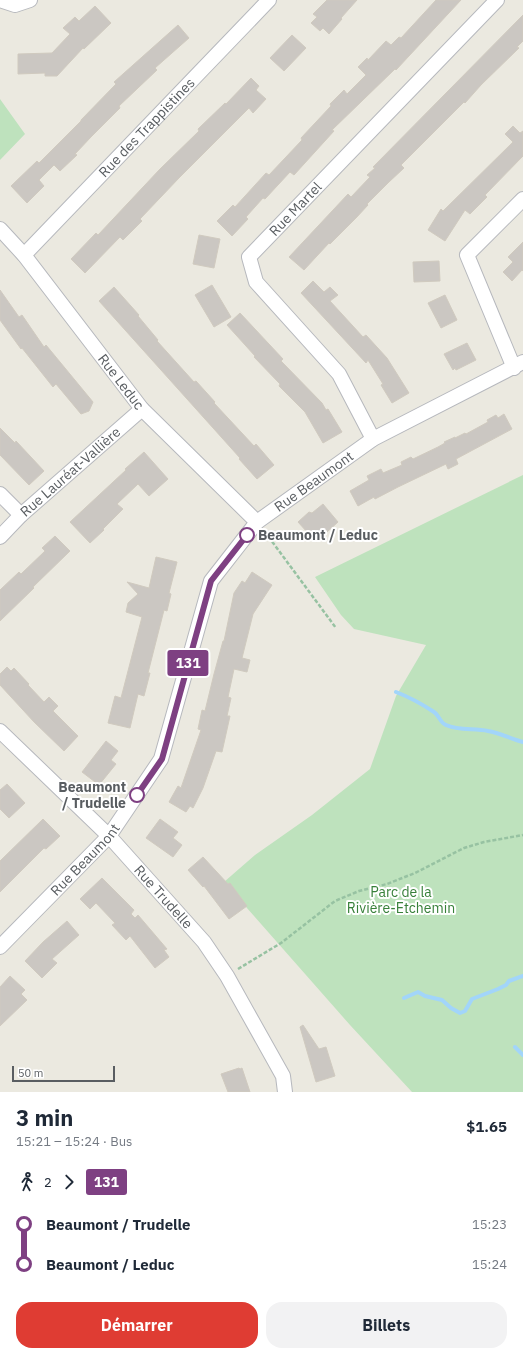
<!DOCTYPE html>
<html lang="fr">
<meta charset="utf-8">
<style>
body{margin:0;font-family:"IBM Plex Sans",sans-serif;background:#f2f2f3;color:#1f2937;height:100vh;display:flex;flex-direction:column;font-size:15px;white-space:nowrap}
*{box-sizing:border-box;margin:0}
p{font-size:13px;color:#747a83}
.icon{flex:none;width:22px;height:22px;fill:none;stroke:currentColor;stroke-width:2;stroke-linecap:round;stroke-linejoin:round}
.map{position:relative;height:1092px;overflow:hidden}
.side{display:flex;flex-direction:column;background:#fff;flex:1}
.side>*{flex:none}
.badge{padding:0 8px;border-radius:3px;font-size:14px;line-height:26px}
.scale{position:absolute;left:12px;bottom:10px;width:103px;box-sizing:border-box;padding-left:4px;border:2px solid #595d61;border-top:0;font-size:11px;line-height:14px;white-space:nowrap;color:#595d61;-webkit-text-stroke:3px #fff;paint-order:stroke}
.map>.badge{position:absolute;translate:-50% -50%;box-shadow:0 0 0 2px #fff}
.legs{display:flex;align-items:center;gap:6px;height:44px;padding:0 16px;font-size:13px}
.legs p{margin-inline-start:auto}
.summary{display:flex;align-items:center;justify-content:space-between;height:68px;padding:0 16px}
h1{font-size:22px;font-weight:700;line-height:30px}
.primary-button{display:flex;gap:8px;margin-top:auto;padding:8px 16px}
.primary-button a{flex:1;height:46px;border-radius:16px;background:#df3c33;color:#fff;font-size:16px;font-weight:700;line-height:46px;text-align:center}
.primary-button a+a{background:#f2f2f3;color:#1f2937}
ul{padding:0 16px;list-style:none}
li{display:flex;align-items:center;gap:14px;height:40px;font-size:15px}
li i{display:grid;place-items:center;width:6px;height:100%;margin:0 5px;background:currentColor}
li i::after{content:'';width:10px;height:10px;margin:-5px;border:3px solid;border-radius:50%;background:#fff}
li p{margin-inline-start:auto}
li:first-child i{background:linear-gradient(#0000 50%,currentColor 0)}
li:last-child i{background:linear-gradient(currentColor 50%,#0000 0)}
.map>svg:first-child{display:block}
.green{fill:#bee2bd}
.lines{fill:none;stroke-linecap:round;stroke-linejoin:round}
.stream{stroke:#a2d5fa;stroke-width:4}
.building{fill:#cbc7c2;stroke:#d0cabf}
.minor-casing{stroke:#b6b8bd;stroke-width:16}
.path{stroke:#97c2a2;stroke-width:2.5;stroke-dasharray:4 2;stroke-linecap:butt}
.minor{stroke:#fff;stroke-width:14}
.line-1-casing{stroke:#fff;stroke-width:9}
.line-1{stroke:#7e4082;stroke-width:6}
.stop-1-dot{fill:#fff;stroke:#7e4082;stroke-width:2}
.labels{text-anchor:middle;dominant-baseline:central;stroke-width:4;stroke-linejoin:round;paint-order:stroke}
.street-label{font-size:14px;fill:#595d61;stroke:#fff}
.stop-label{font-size:14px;font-weight:bold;fill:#595d61;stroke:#fff;text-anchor:start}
.park-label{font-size:14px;fill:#38803a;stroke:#fff}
</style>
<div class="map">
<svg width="523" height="1092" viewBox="0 0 523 1092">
<rect width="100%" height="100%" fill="#ebe9e0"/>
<!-- green -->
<path class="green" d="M0,99L25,134L0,160Z
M523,475V1092H412L350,1025L224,882L255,855L312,815L370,769L396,696L426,645L354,629L341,615L315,577Z"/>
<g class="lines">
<!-- stream -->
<path class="stream" d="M396,692C409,697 422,704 434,712C439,715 440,723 446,725C459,731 474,728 488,731C500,733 511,739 523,742
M404,998L418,992L425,996L442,1000L451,1008L460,1013L465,1011L472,999L498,989L506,985L509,981L523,976
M515,1047L523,1055"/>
</g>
<!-- building -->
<path class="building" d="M327,0H357L341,18L342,19L329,34L323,28L320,31L311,23L317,17L313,14Z
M436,0H461L396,70L395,69L332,130L334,131L294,175L290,172L265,199L263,198L246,217L248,219L232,236L217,221L233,205L235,207L266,173L269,175L302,140L301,138L331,106L330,104L344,90L347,94L366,75L358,67L367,58L368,60L386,41L391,45L399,37L401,38Z
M95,6L111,23L84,49L83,48L57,76H45V73L18,74V54L52,53L70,34L63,28L75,17L79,21Z
M523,15V41L517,47L519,48L481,85L465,103L464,102L401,165L404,168L389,182L367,204L368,205L356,218L330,244L329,243L304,270L289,257L348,194L351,197L370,177L367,175L375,168L373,167Z
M178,25L189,38L155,68L157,70L119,106L120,108L91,137L75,154L77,155L60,171L54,165L39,180L44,186L27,203L11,186L37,161L39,163L81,121V120L116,84L114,82Z
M292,35L306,48L284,71L270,58Z
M251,78L259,86L256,90L266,99L253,113L249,108L179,178L140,219L142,221L123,240L120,237L85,273L71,259L96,233L98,235L160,169L199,131L198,129L225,103L226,104Z
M513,126L520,133L523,131V156L485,195L487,197L470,214L465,210L445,241L428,230L441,209L443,211L513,142L505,134Z
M199,235L220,239L214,268L193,264Z
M523,242V271L522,270L512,281L503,272L513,262L508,257Z
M439,261L440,281L414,282L413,262Z
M313,281L324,292L330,287L338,295L330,301L363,337L366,335L387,358L409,393L392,403L381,385L383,384L368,360L366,363L301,293Z
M212,285L231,317L214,327L195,295Z
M114,287L139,315L138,316L158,340L157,341L194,382L196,381L215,402L214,403L254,446L256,444L274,465L257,479L239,459L240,458L99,301Z
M0,290L19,317L22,315L44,347L46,345L93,402L89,411L81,414L56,384L53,387L22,348L21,349L0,320Z
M445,295L457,320L441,328L428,303Z
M240,313L283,359L281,361L322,403L326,410L328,409L342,432L323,443L305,412L279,386L280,384L254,357L255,356L227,325Z
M467,343L476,360L456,370L455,368L453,370L444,354Z
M504,414L512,429L456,459L458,464L448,469L446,464L398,487L375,499L374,497L358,506L350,491L369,480L367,476L381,469L383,473L402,465L401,462L411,457L413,459L438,447L445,443L444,442L455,437V438L465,433L466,434L488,422L487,420L496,415L498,418Z
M0,428L15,443L16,441L44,471L29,485L0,455Z
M144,452L168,479L149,496L138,484L117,504L123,509L103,529L104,530L90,543L70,522L126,470L125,469Z
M323,504L338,522L316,542L298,522L309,512L312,513Z
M55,536L70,551L33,587L34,588L0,621V590L19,572L21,574L45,551L42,548Z
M156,557L177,562L169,593L171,594L167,611L164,610L148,673H150L144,696L138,694L130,728L108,723L115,696L121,698L142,617L126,612L128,603L138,594L127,582L149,588Z
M252,572L272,585L253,614L242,658L250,660L247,672L234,669L228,697L231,698L227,716H230L222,752L216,751L203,788L193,808L190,806L186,812L169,802L178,786L181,788L201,730L198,729L202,710L205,711L214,674L223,641H224L234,593L242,581L245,583Z
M7,667L11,671L14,668L29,684L28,685L44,702L49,697L58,706L53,711L78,736L64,751L34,722L0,685V674Z
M106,741L118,751L111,760L116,764L99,785L82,772Z
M7,784L25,803L9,818L0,809V790Z
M43,819L60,836L46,849L44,848L0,892V861Z
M160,819L178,832L173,838L182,845L173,857L146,838Z
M203,857L228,884L230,883L247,906L229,919L204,886L203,887L188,870Z
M102,878L134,910L131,914L135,918L138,915L167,949L164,950L169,957L155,968L130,936L126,940L112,925L115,923L96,903L90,909L80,899Z
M67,921L79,935L52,959L57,963L42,978L25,961L43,942Z
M10,976L25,990L21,994L27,1000L0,1026V987Z
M303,1025L319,1049L326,1047L335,1076L316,1082L300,1027Z
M239,1068L240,1069L242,1068L250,1092H228L221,1074Z"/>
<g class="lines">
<defs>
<g id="minor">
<path d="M0,0L15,5L30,0"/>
<path id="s1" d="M0,229L24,255L142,409L257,522"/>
<path id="s2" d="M24,255L269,0"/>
<path d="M514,368L467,255L523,199"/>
<path id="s3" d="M373,439L339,374L256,282L249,257L497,0"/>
<path d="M0,494L21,515"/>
<path id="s4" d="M0,537L21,515L142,409"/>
<path id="s5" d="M0,731L109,836L204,942L227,976L283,1076L285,1092"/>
<path id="s6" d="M0,947L109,836L161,759L211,581L257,522L373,439L523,362"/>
</g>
</defs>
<!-- minor casing -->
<use href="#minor" class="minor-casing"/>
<!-- path -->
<path class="path" d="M265,532L336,628
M238,969L281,943L335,901L359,891L387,884L415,873L464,848L484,842L523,835"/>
<!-- minor -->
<use href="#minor" class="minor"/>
</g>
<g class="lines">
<defs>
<path id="line-1" d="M137,795L162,759L211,581L247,535"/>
</defs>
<!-- line-1 casing -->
<use href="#line-1" class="line-1-casing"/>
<!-- line-1 -->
<use href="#line-1" class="line-1"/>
</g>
<!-- markers -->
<g class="stop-1-dot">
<circle cx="247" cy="535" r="7"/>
<circle cx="137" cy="795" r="7"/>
</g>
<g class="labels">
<!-- street labels -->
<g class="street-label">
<text stroke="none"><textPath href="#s2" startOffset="177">Rue des Trappistines</textPath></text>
<text stroke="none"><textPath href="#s3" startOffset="290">Rue Martel</textPath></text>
<text stroke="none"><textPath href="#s1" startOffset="195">Rue Leduc</textPath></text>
<text stroke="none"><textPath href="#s4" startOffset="96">Rue Lauréat-Vallière</textPath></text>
<text stroke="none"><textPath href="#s6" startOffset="578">Rue Beaumont</textPath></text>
<text stroke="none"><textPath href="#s6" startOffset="122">Rue Beaumont</textPath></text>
<text stroke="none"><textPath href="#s5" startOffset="233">Rue Trudelle</textPath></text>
</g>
<!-- stop labels -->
<g class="stop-label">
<text x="258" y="535">Beaumont / Leduc</text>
<text x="126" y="787" text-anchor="end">Beaumont<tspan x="126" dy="16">/ Trudelle</tspan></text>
</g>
<!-- park labels -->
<g class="park-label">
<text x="401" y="892">Parc de la<tspan x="401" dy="16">Rivière-Etchemin</tspan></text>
</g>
</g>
</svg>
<div class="scale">50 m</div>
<b class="badge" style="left:188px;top:663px;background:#7e4082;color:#fff">131</b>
</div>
<section class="side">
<div class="summary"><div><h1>3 min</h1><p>15:21 – 15:24 · Bus</p></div><b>$1.65</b></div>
<div class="legs"><svg class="icon" aria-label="walk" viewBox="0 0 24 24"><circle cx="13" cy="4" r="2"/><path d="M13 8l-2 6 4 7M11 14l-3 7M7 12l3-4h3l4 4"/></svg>2<svg class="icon" aria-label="forward" viewBox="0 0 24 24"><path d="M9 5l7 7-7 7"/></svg><b class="badge" style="background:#7e4082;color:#fff">131</b></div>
<ul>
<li><i style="color:#7e4082"></i><b>Beaumont / Trudelle</b><p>15:23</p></li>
<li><i style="color:#7e4082"></i><b>Beaumont / Leduc</b><p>15:24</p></li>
</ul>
<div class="primary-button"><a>Démarrer</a><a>Billets</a></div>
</section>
